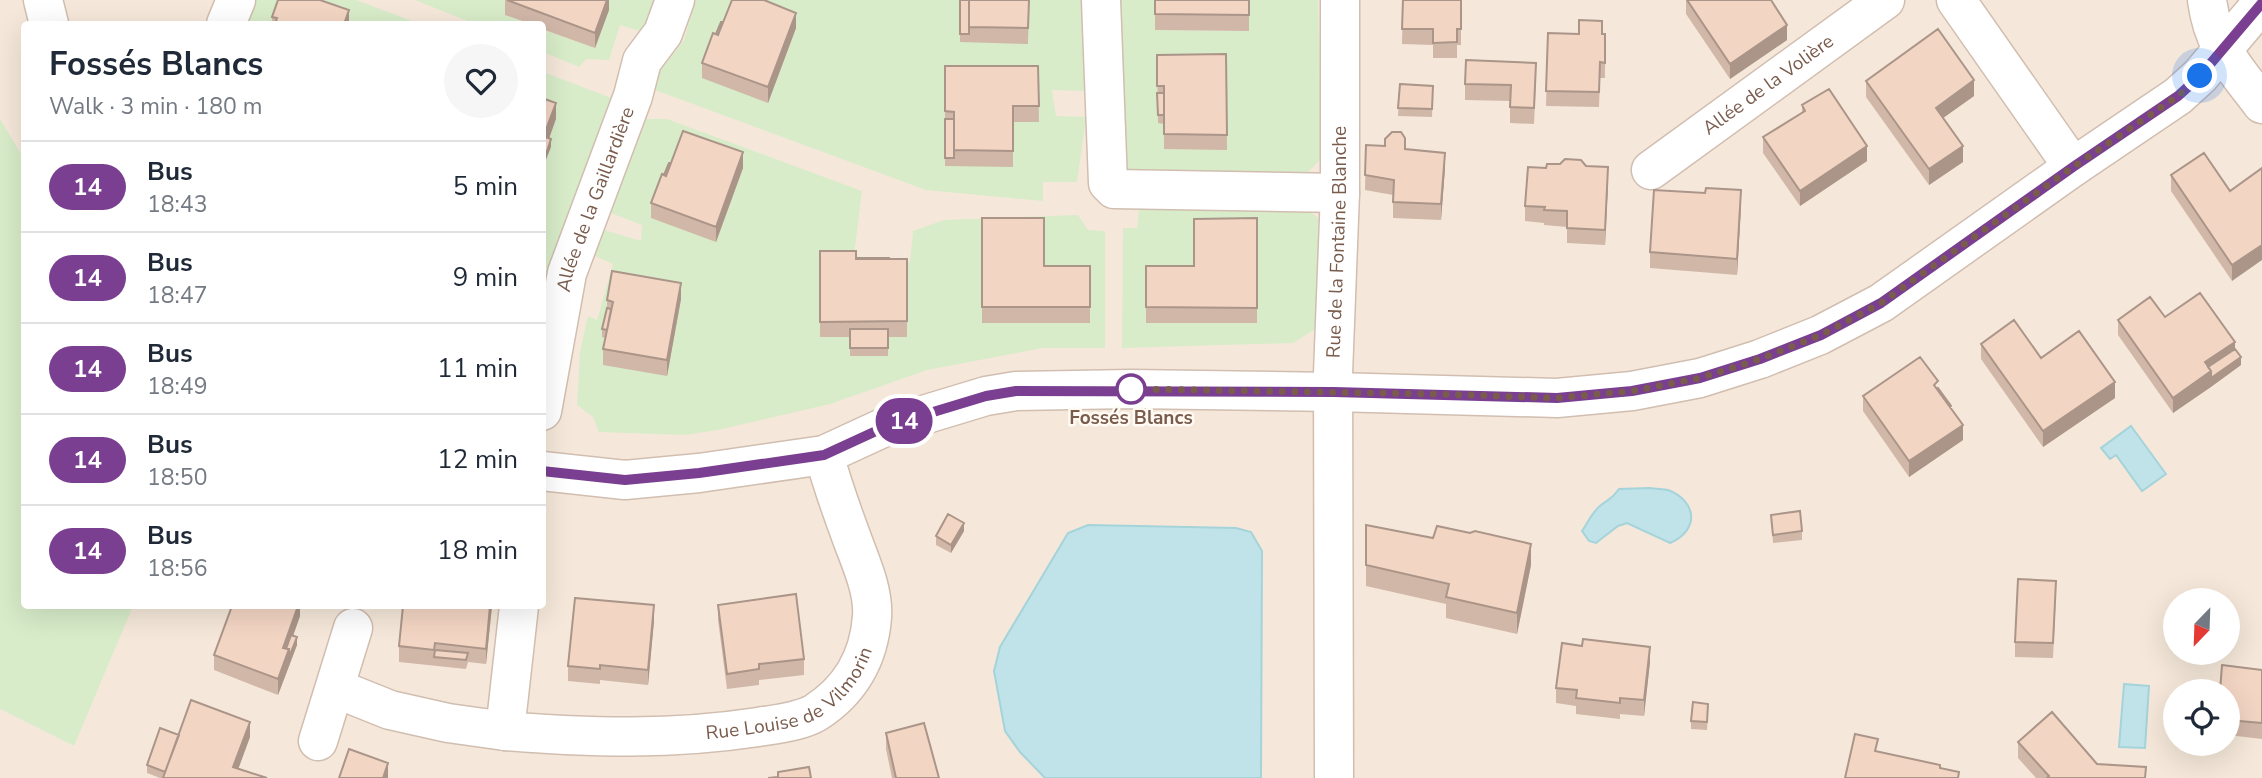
<!DOCTYPE html>
<meta charset="utf-8">
<style>
body{margin:0;font-family:"Nunito Sans",sans-serif;background:#f6f6f7;color:#1f2937;height:100vh;display:flex;flex-direction:column;font-size:26px;white-space:nowrap}
*{box-sizing:border-box;margin:0}
p{font-size:23px;color:#747a83}
.icon{flex:none;width:38px;height:38px;fill:none;stroke:currentColor;stroke-width:2;stroke-linecap:round;stroke-linejoin:round}
.map{position:relative;flex:1;overflow:hidden}
.side{position:absolute;left:21px;top:21px;width:525px;height:588px;display:flex;flex-direction:column;background:#fff;border-radius:7px;box-shadow:0 7px 28px #0002}
.side>*{flex:none}
.badge{padding:0 14px;border-radius:23px;font-size:24px;line-height:46px}
.needle{width:46px;rotate:203deg}
.fabs{position:absolute;left:2163px;top:588px;display:grid;gap:14px}
.fabs a{display:grid;place-items:center;width:77px;height:77px;border-radius:50%;background:#fff;box-shadow:0 7px 28px #0002;font-size:35px}
.you{position:absolute;width:35px;height:35px;margin:-18px;border:5px solid #fff;border-radius:50%;background:#1a73e8;box-shadow:0 0 0 10px #1a73e833}
.map>.badge{position:absolute;translate:-50% -50%;box-shadow:0 0 0 4px #fff}
.round{display:grid;place-items:center;flex:none;width:74px;height:74px;border-radius:37px;background:#f6f6f7}
.overview{display:flex;align-items:center;justify-content:space-between;height:119px;padding:0 28px}
h1{font-size:33px;font-weight:700;line-height:52px}
ul{padding:0;list-style:none}
li{display:flex;align-items:center;gap:21px;height:91px;padding:0 28px;border-top:2px solid #e0e1e3}
li div{flex:1}
li b{display:block;font-size:26px}
li em{font-style:normal}
li .badge{min-width:77px;font-weight:700;text-align:center}
.map>svg:first-child{display:block}
.residential{fill:#f5e8da;fill-rule:evenodd}
.green{fill:#d8ecc9}
.water{fill:#bfe3e8;stroke:#a5d3da;stroke-width:2}
.lines{fill:none;stroke-linecap:round;stroke-linejoin:round}
.minor-casing{stroke:#d1beb0;stroke-width:41}
.tertiary-casing{stroke:#d1beb0;stroke-width:41}
.minor{stroke:#fff;stroke-width:38}
.tertiary{stroke:#fff;stroke-width:38}
.wall{fill:#d1b7a8}
.shaded-wall{fill:#aa9588}
.building{fill:#f3d5c3;stroke:#aa9588;stroke-width:2}
.line-casing{stroke:#fff;stroke-width:16}
.line{stroke:#7a3f91;stroke-width:10}
.walk{stroke:#7a5c4d;stroke-width:7;stroke-dasharray:0 12.6}
.stop-dot{fill:#fff;stroke:#7a3f91;stroke-width:3.5}
.labels{text-anchor:middle;dominant-baseline:central;stroke-width:5;stroke-linejoin:round;paint-order:stroke}
.street-label{font-size:19px;fill:#7a5c4d;stroke:#fffaf3}
.stop-label{font-size:19px;font-weight:bold;fill:#7a5c4d;stroke:#fffaf3}
</style>
<div class="map">
<svg width="2262" height="778" viewBox="0 0 2262 778">
<rect width="100%" height="100%" fill="#fdf6ec"/>
<!-- residential -->
<path class="residential" d="M0,0H2262V778H0ZM24,24H542V606H24ZM2175,600H2228V653H2175ZM2175,691H2228V744H2175Z"/>
<!-- green -->
<path class="green" d="M251,0H356L420,24H241Z
M415,0H511L505,15L531,24H475Z
M586,0H663L649,34L620,25L609,60L586,59L579,67L543,52L542,29L595,48Z
M696,0H1086L1084,91L1052,90L1056,116L1086,117L1077,182H1043V201L926,190L655,90L660,71L684,40Z
M1115,0H1155L1156,30L1248,31L1249,0H1318L1322,158L1298,182L1134,177L1120,164Z
M543,72L614,99L543,324Z
M0,119L24,159V606H133L74,746L0,709Z
M644,119H667L862,191L854,256L910,262L913,231L944,220L1078,215L1088,230L1105,231V348H1043L927,370L830,404L718,430L685,435L599,432L593,417L577,405L580,352L588,316L597,320L613,264L593,255L601,229L641,241L642,225L611,213Z
M1302,205L1318,218L1317,328L1293,343L1122,348L1123,228H1137L1139,209Z"/>
<!-- water -->
<path class="water" d="M2131,426L2166,474L2142,491L2116,455L2110,459L2101,448Z
M1650,488C1656,489 1663,489 1668,490C1697,501 1700,530 1670,543L1627,523L1618,526L1596,543L1589,541L1582,531C1588,522 1593,511 1601,505C1610,498 1612,499 1619,489Z
M1088,525L1236,528L1251,532L1262,551L1261,778H1045L1020,752L1005,731L994,671L1000,647L1068,533Z
M2124,684L2149,686L2145,748L2119,747Z"/>
<g class="lines">
<defs>
<g id="minor">
<path d="M1101,0L1108,183L1114,189L1340,193"/>
<path d="M1956,0L2073,167"/>
<path d="M2207,0C2213,47 2235,68 2262,104"/>
<path d="M226,24L236,0"/>
<path id="s1" d="M1651,170L1885,0"/>
<path id="s2" d="M542,411L567,273L633,96L642,61L663,33L675,0"/>
<path id="s3" d="M519,606L505,731C591,738 673,740 758,727C776,724 799,722 815,713C850,691 869,658 872,617C874,590 860,561 851,536C841,509 832,483 824,455"/>
<path d="M335,688L390,710L448,723L505,731"/>
<path d="M318,741L353,628"/>
<path id="s4" d="M1334,778L1333,374L1340,193V0"/>
</g>
<path id="tertiary" d="M43,0L49,24
M542,471L625,480L699,473L824,455L887,426L986,396L1016,391L1131,389L1334,392L1557,398L1632,391L1700,378L1760,359L1820,335L1881,303L2073,167L2178,96L2200,76L2262,3"/>
</defs>
<!-- minor casing -->
<use href="#minor" class="minor-casing"/>
<!-- tertiary casing -->
<use href="#tertiary" class="tertiary-casing"/>
<!-- minor -->
<use href="#minor" class="minor"/>
<!-- tertiary -->
<use href="#tertiary" class="tertiary"/>
</g>
<!-- wall -->
<path class="wall" d="M505,0H609V10L595,48L542,29V24H531L505,15Z
M960,0H1029L1028,44L960,42Z
M1155,0H1249V31L1155,30Z
M1403,0H1461V45H1457V58H1433V45L1402,44Z
M1686,0H1771L1787,40L1730,79L1686,14Z
M272,17L349,24H272Z
M723,22L796,28L768,103L702,78V63L716,34Z
M1548,33L1605,34V78H1600L1599,107L1546,106Z
M1226,54L1227,150L1164,149V124L1158,123L1157,55Z
M945,66H1038L1039,122H1013V167L945,166Z
M1536,79L1534,124L1510,123V101L1465,100V84Z
M1866,81L1974,96L1943,118L1963,162L1929,185L1866,97Z
M1400,84L1433,86L1432,117L1398,116Z
M1802,105L1867,161L1800,206L1763,153V137L1802,112Z
M1366,145L1405,149L1445,168L1441,220L1393,218V195L1365,190Z
M671,163L743,168L716,242L651,218V203Z
M1560,164L1586,166L1608,183L1605,245L1567,243V227L1544,225V223L1525,221V206L1546,168Z
M2262,168L2232,281L2171,191V175L2230,191Z
M1705,193L1741,206L1737,275L1650,268V252Z
M982,218L1044,266H1090V323H982Z
M1257,218V323H1146V266H1194Z
M820,251L856,258L907,259V337H888V356H850V337H820Z
M681,299L667,376L603,365V349L606,338L602,337V329L607,308V300Z
M2165,317L2235,349L2241,365L2173,413L2118,335V320Z
M1981,344L2041,358L2115,398L2043,447L1981,359Z
M1938,388L1951,408L1963,440L1909,477L1863,411V396Z
M1771,515L1802,531V540L1773,543Z
M1366,525L1531,565L1517,634L1446,618V604L1366,586Z
M964,531L951,553L936,545V536Z
M2056,596L2053,658L2015,657V642Z
M718,605L804,659V675L759,680V685L727,689L718,620Z
M300,606V616L293,635L297,645L278,695L214,670V655Z
M403,606H492L486,664L468,662L466,669L399,662V646Z
M654,621L648,685L600,680V684L568,681V666Z
M1650,662L1644,716L1620,714V719L1576,714V706L1556,703V688Z
M2262,670V739L2228,735V691Z
M1708,712L1707,730L1691,729V721Z
M886,733L939,778H892L886,749Z
M179,735L250,737L238,768L267,778H160L147,773V765Z
M2018,742L2097,764L2146,778H2036L2018,758Z"/>
<!-- shaded-wall -->
<path class="shaded-wall" d="M607,0H609V10L595,48V33Z
M349,10V24H344Z
M796,13V28L768,103V87Z
M1787,25V40L1730,79V64Z
M1974,80V96L1936,123V108Z
M556,103V119L545,150L551,139V147L542,170V140Z
M1867,146V161L1800,206V191Z
M1963,146V162L1929,185V169Z
M743,152V168L716,242V227Z
M1445,153V168L1441,220V204Z
M1608,167V183L1605,245V230Z
M1741,190V206L1737,275V259Z
M2262,245V260L2232,281V265Z
M681,283V299L667,376V360Z
M2235,342V358L2211,374V387L2173,413V398L2205,362Z
M2241,357V365L2211,387V378Z
M2115,382V398L2043,447V431Z
M1963,425V440L1909,477V461Z
M964,523V531L951,553V545Z
M1531,544V565L1517,634V613Z
M654,605V621L648,685V670Z
M298,606H300V616L286,656L283,648Z
M490,606H492L486,664V649Z
M297,637V645L278,695V679L289,649Z
M1650,647V662L1644,716V700Z
M250,722V737L235,778L233,767Z
M388,763V778H383Z"/>
<!-- building -->
<path class="building" d="M278,0H320L349,10L344,24H275L277,18L272,17Z
M507,0H607L595,33Z
M732,0H764L796,13L768,87L702,63L713,33L718,35Z
M960,0H969V34H960Z
M969,0H1029L1028,28L969,27Z
M1155,0H1249V15L1155,14Z
M1403,0H1461V29H1457V42L1433,43V29H1402Z
M1687,0H1771L1787,25L1730,64Z
M1579,20L1602,21V34H1605V63L1600,62L1599,92L1546,91L1548,33L1579,34Z
M721,22H723L718,35L716,34Z
M1938,29L1974,80L1936,108L1963,146L1929,169L1866,81Z
M1226,54L1227,135L1164,134V86H1157V55Z
M1466,60L1536,63L1534,108L1510,107L1511,85L1465,84Z
M945,66H1038L1039,106H1013V151L954,150V112L945,111Z
M1400,84L1433,86L1432,109L1398,108Z
M1829,89L1867,146L1800,191L1763,137L1805,111L1802,105Z
M1157,93H1164V115H1158Z
M542,98L556,103L542,140Z
M945,119H954V158H945Z
M683,131L743,152L716,227L651,203L662,174L666,176Z
M1392,132H1401L1405,138V149L1445,153L1441,204L1393,202L1394,180L1365,175L1366,145L1385,146V139Z
M546,137L551,139L545,157V149L542,148V147Z
M2204,153L2230,191L2262,168V245L2232,265L2171,175Z
M1565,159L1581,160L1586,166L1608,167L1605,230L1567,228V211L1544,210L1545,207L1525,206L1528,167L1546,168L1547,164H1560Z
M669,163H671L666,176L664,175Z
M1706,188L1741,190L1737,259L1650,252L1654,190L1705,193Z
M982,218H1044V266H1090V307H982Z
M1257,218V308L1146,307V266H1194V219Z
M820,251H856V259H907V321L820,322Z
M856,258H889V259H856Z
M612,271L681,283L667,360L603,349L613,302L607,300Z
M2200,293L2235,342L2205,362L2211,371L2173,398L2118,320L2150,297L2165,317Z
M607,308L611,309L607,330L602,329Z
M2014,320L2041,358L2079,331L2115,382L2043,431L1981,344Z
M850,329H888V348H850Z
M2235,349L2241,357L2211,378V371L2208,367Z
M1920,357L1938,381L1934,385L1963,425L1909,461L1863,396Z
M1938,388L1951,406L1950,407L1937,389Z
M1800,511L1802,531L1773,535L1771,515Z
M948,514L964,523L951,545L936,536Z
M1366,525L1433,538L1437,526L1470,533L1475,531L1531,544L1517,613L1446,597L1449,584L1366,565Z
M2018,579L2056,581L2053,643L2015,642Z
M796,594L804,659L759,664V669L727,674L718,605Z
M575,598L654,605L648,670L600,665V669L568,666Z
M232,606H298L283,648L289,649L278,679L214,655Z
M403,606H490L486,649L435,643L434,650L399,646Z
M291,635L297,637L289,657V649H286Z
M1583,639L1650,647L1644,700L1620,698V703L1576,698L1577,690L1556,688L1562,643L1582,646Z
M435,650L468,653L466,660L434,657Z
M2222,665L2262,670V723L2228,720V691H2220Z
M191,700L250,722L233,767L267,778H163Z
M1693,702L1708,704L1707,722L1691,721Z
M2052,712L2097,764L2146,767L2145,778H2047L2049,776L2018,742Z
M924,723L939,778H895H896L886,733Z
M160,728L179,735L165,772L147,765Z
M1855,734L1878,739L1875,751L1940,765V768L1959,772L1958,778H1845Z
M349,749L388,763L383,778H339Z
M809,767L811,778H768L778,777V772Z"/>
<g class="lines">
<defs>
<path id="line" d="M542,471L625,480L699,473L824,455L887,426L986,396L1016,391L1334,392L1557,398L1632,391L1700,378L1760,359L1821,335L1881,303L2073,167L2178,96L2200,76L2262,3"/>
</defs>
<!-- line casing -->
<use href="#line" class="line-casing"/>
<!-- line -->
<use href="#line" class="line"/>
<!-- walk -->
<path class="walk" d="M1131,389L1438,394L1557,398L1632,391L1700,378L1760,359L1821,335L1881,303L2073,167L2178,96L2200,76"/>
</g>
<!-- markers -->
<circle class="stop-dot" cx="1131" cy="389" r="14"/>
<g class="labels">
<!-- street labels -->
<g class="street-label">
<text stroke="none"><textPath href="#s1" startOffset="145">Allée de la Volière</textPath></text>
<text stroke="none"><textPath href="#s2" startOffset="219">Allée de la Gaillardière</textPath></text>
<text stroke="none"><textPath href="#s4" startOffset="536">Rue de la Fontaine Blanche</textPath></text>
<text stroke="none"><textPath href="#s3" startOffset="425">Rue Louise de Vilmorin</textPath></text>
</g>
<!-- stop labels -->
<g class="stop-label">
<text x="1131" y="418">Fossés Blancs</text>
</g>
</g>
</svg>
<div class="fabs">
<a><svg class="needle" viewBox="-14 -14 28 28"><path d="M0-13l5 13h-10z" fill="#e53935"/><path d="M0 13l5-13h-10z" fill="#747a83"/></svg></a>
<a><svg class="icon" aria-label="locate" viewBox="0 0 24 24"><circle cx="12" cy="12" r="6"/><path d="M12 2v4M12 18v4M2 12h4M18 12h4"/></svg></a>
</div>
<div class="you" style="left:2200px;top:76px"></div>
<b class="badge" style="left:904px;top:421px;background:#7a3f91;color:#fff">14</b>
<section class="side">
<div class="overview"><div><h1>Fossés Blancs</h1><p>Walk · 3 min · 180 m</p></div><a class="round"><svg class="icon" aria-label="heart" viewBox="0 0 24 24"><path d="M12 20l-8-8c-3-5 5-10 8-4 3-6 11-1 8 4z"/></svg></a></div>
<ul>
<li><span class="badge" style="background:#7a3f91;color:#fff">14</span><div><b>Bus</b><p>18:43</p></div><em>5 min</em></li>
<li><span class="badge" style="background:#7a3f91;color:#fff">14</span><div><b>Bus</b><p>18:47</p></div><em>9 min</em></li>
<li><span class="badge" style="background:#7a3f91;color:#fff">14</span><div><b>Bus</b><p>18:49</p></div><em>11 min</em></li>
<li><span class="badge" style="background:#7a3f91;color:#fff">14</span><div><b>Bus</b><p>18:50</p></div><em>12 min</em></li>
<li><span class="badge" style="background:#7a3f91;color:#fff">14</span><div><b>Bus</b><p>18:56</p></div><em>18 min</em></li>
</ul>
</section>
</div>
